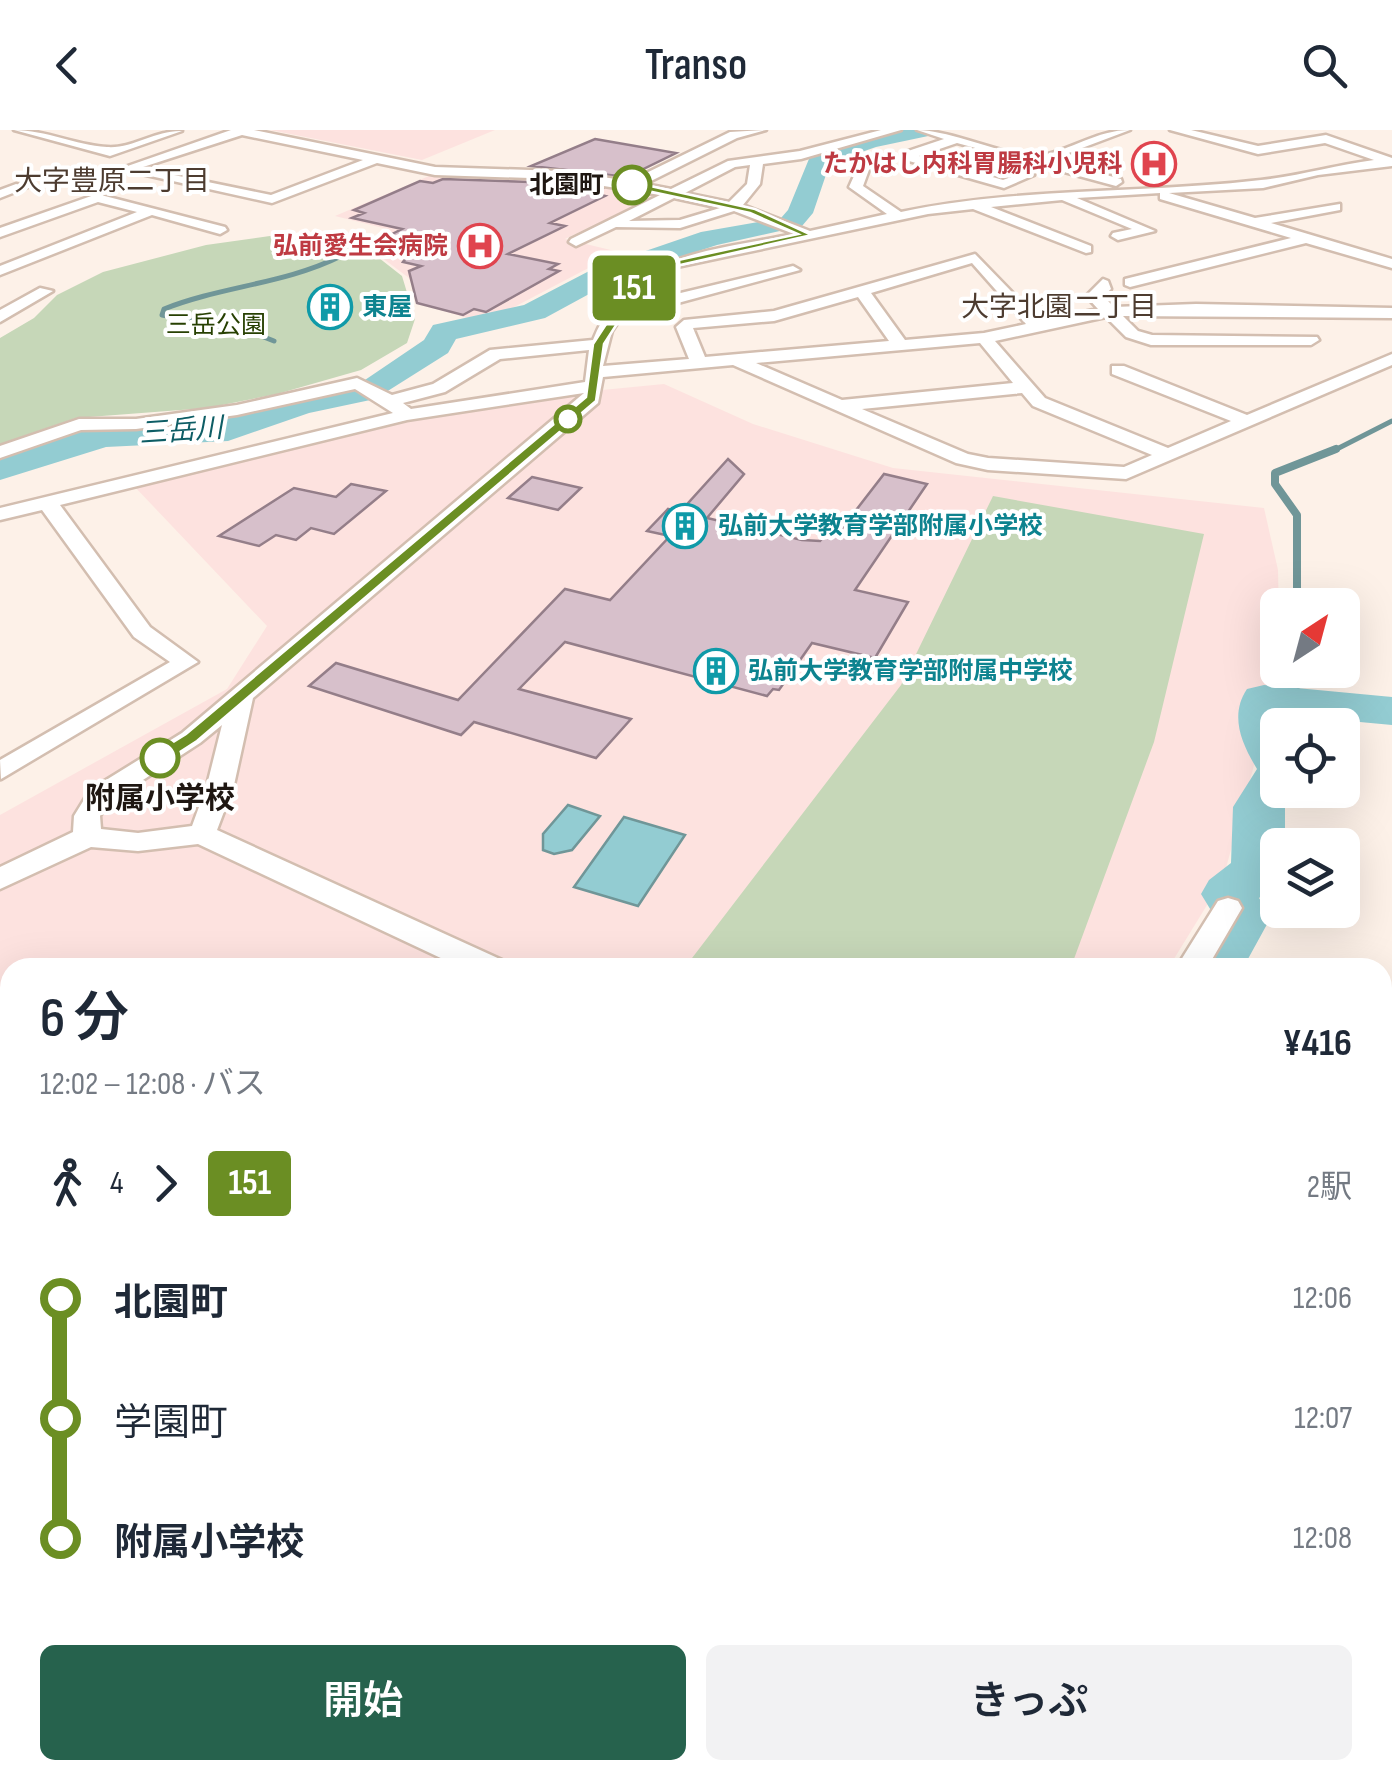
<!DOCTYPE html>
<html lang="ja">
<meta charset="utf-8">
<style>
body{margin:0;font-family:"Sofia Sans Condensed","Noto Sans JP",sans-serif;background:#f2f2f3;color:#1f2937;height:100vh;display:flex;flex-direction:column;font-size:38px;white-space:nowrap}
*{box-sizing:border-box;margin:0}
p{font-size:32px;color:#747a83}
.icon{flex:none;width:55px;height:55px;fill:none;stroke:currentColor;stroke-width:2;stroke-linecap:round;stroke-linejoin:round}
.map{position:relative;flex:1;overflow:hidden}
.panel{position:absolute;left:0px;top:828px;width:1392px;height:822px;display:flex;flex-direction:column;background:#fff;border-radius:30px 30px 0 0;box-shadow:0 10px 40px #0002}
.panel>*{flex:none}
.badge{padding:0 20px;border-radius:8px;font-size:35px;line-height:65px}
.needle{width:65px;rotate:36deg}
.tools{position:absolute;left:1260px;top:458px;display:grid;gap:20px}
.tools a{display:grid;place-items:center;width:100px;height:100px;border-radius:15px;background:#fff;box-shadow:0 10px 40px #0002;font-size:50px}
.map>.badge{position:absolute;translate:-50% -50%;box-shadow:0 0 0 5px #fff}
.legs{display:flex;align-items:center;gap:15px;height:110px;padding:0 40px;font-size:32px}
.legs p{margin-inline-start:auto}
.summary{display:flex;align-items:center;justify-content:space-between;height:170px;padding:0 40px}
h1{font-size:55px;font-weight:600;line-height:75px}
.primary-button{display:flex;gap:20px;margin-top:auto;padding:20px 40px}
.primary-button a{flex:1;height:115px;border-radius:15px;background:#26624d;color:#fff;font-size:40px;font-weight:600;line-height:115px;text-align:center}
.primary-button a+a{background:#f2f2f3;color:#1f2937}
ul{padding:0 40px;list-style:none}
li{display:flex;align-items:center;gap:35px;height:120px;font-size:38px}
li i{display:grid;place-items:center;width:15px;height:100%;margin:0 12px;background:currentColor}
li i::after{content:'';width:25px;height:25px;margin:-12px;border:8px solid;border-radius:50%;background:#fff}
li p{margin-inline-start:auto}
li:first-child i{background:linear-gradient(#0000 50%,currentColor 0)}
li:last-child i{background:linear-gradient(currentColor 50%,#0000 0)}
header{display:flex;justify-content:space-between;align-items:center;height:130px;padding:0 40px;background:#fff;font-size:45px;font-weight:600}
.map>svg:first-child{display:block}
.education{fill:#fde2df}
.green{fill:#c6d7b8}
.water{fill:#93ccd2;stroke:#709698;stroke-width:2.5}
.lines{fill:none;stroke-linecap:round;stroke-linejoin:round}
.stream-far2{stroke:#709698;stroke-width:5}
.stream-far1{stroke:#709698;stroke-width:8}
.stream{stroke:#709698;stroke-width:9}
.river{fill:#93ccd2;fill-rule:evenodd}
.building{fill:#d7c0cb;stroke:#947e89;stroke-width:2.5}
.minor-casing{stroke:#d3beb0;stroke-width:5}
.minor{fill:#fff;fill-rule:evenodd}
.line-1{fill:#6b8e23;stroke:#fff;stroke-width:2.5}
.stop-1-dot{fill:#fff;stroke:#6b8e23;stroke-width:5}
.labels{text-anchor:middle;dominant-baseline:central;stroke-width:8;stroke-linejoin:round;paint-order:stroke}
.far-health-label{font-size:25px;font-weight:bold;fill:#be3a42;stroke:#fff;text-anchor:end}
.far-stop-label{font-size:25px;font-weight:bold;fill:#1f1712;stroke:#fff;text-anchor:end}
.far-culture-label{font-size:25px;font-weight:bold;fill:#0d838f;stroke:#fff;text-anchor:start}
.far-park-label{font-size:25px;fill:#274002;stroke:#fff}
.far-neighbourhood-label{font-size:28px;fill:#4d3c30;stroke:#fff}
.far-water-label{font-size:28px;font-style:italic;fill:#0d5d65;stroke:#fff}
.stop-label{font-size:30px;font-weight:bold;fill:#1f1712;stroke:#fff}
</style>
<header><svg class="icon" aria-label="back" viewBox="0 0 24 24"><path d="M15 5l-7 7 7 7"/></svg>Transo<svg class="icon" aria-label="search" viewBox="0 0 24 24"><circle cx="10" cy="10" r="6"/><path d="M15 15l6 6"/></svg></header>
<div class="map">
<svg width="1392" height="1648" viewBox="0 0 1392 1648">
<rect width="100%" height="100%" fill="#fdf1e8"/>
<!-- education -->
<path class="education" d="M270,0H495L422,30Z
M436,43L556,47L660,64L565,109L619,122L495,187L467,188L418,173L409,148L365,115L391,100L335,86Z
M664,254L753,294L893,338L1264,378L1278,440L1280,540L1223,749L1169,837L10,838V1640H742L736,1648H0V685L227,559L267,496L134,356L409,288L561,264Z"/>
<!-- green -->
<path class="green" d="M277,105L365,117L402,146L415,189L407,213L361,240L277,264L207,278L76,288L0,314V208L34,188L57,165L103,142L206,115Z
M993,366L1204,404L1154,612L1071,837L703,838L689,832L901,555Z
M10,1355V1640H686L678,1648H4L0,1625V1370Z"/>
<!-- water -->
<path class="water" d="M568,675L600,686L572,720L554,724L543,720V704Z
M624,687L685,705L638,776L574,757Z"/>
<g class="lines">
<!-- stream-far2 -->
<path class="stream-far2" d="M274,211L254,203L162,185L164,179C222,156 285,154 341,126L276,112
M1331,322L1392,291"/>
<!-- stream-far1 -->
<path class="stream-far1" d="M1297,475V385L1275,354V343L1336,319
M1315,548L1318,540"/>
<!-- stream -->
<path class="stream" d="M1264,569L1319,545"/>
<!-- river -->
<path class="river" d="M891,0H936L933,5L876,17L830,33L813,83L802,96L717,115L653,136L613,151L545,188L456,209L448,223L375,269L309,283L228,311L106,317L0,350V327L103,295L224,290L288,268L362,252L424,210L433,195L524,175L593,139L701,102L781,88L788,80L811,24Z
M1264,555L1392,567V595L1285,585L1284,595H1278V660H1294L1285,677V715H1278V752L1259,768L1271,787L1243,838H1185L1215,787L1201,764L1209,750L1231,733L1233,677L1257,639C1242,614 1229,586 1247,559Z
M769,1640H862L859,1648H766Z"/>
</g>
<!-- building -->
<path class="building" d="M595,9L676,23L627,47L531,36Z
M443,49L560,53L601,59L592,63L605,66L550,93L565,96L508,124L558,134L549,139L559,141L486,182L474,179L463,185L417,173L409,141L421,136L403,132L409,124L370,115L402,99L352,88L364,83L354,80L420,51L433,53Z
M728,329L744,344L707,388L802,410L820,411L826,404L836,406L884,344L927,354L855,460L908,472L875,528L812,513L779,560L773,559L767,566L565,512L519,559L631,589L596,628L474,592L461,605L309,556L336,533L458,570L565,459L610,470L670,406L647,401L668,379L680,382Z
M532,347L581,358L558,380L508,368Z
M351,354L386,361L334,404L311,398L296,410L276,405L259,416L219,406L294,358L336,367Z"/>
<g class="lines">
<defs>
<path id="minor" d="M14,0C46,0 75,15 107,17C132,19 156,0 182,1L110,26Z
M231,0H254L435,37L560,41L630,51L730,2L766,0L737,8L645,54L671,59L728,31L800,21L881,0H901L801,29L763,34L760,54L743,75L810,101L887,84L849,57L858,37L864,33L870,37L863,56L901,82C1019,57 1141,64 1261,50C1299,46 1336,35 1374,30L1325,13L1258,24L1170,0H1191L1258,16L1326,5L1392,28V36L1318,45L1263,58L1169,63L1255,88L1340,74V80L1271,93L1392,129V138L1306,113L1130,157L1125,155V149L1291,108L1160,69V63L1077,68L1155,101L1118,110L1111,106L1113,103L1132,99L1062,70L991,77L1091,116V122L1086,123L973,79L928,84L677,137L642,160L664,167L793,136L800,140L663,177L634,168L612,201L603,236L689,229L676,197L684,190L774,181L975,124L1040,191L1098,179L1086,166L1103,149L1108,151L1111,159L1103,166L1114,177L1196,174L1392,178V188L1123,186L1138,201L1152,205L1317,207L1319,210L1311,215H1151L1126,207L1106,187L995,211L1045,268L1168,318L1231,291L1112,244V236H1124L1247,285L1392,224V235L1126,349L988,340L956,333L733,235L603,247L598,273L253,568L234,655L217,700L502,830L506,838H462L198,714L138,721L91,717L0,759V737L73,702L74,686L90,660L182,603L584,263L407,290L60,375L150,497L198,532L1,649L0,630L170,532L134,507L42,380L0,390V378L393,283L355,259L237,285L136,299L81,300L0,328V316L79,289H136L237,275L357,248L392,265L433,254L490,220L593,210C629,121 712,121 794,104L734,81L680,98L616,97L576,116L569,112L571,109L660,65L560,49L435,45L377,33L272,73L119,39ZM242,5L363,30L271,65L140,38ZM750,35L747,54L729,72L685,63L735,37ZM674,68L720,78L680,90L629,91ZM972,133L1026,194L984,203L905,210L871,163ZM858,167L889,211L705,227L693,198L774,191ZM980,213L1013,253L842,270L756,233ZM589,220L585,252L411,279L403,273L445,262L500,229ZM1022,263L1033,276L1152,325L1124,337L988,328L968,324L862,279ZM222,595L207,655L192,696L138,703L101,699L100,686L109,672L200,613Z
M917,0C952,0 1016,30 1040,26C1071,20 1097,0 1130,0L1050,30L1121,49L1122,52L1116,56L957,13L919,26L1003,50L1028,41L1034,45L1004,58L902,29V23L944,9Z
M16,54L28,57L0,68V60Z
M97,64L225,97L227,100L220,104L152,85L0,145V136L137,82L98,72L0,107V98Z
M40,158L53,161L0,192V180Z
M1228,768L1238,771L1242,778L1207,838H1176L1218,771Z
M1392,1068V1100L1382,1101V1069Z
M1382,1285L1392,1289V1331L1382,1327Z
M1392,1364V1415L1382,1419V1368Z
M837,1640H891L894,1648H840Z
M1017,1640H1065L1062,1648H1014Z
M1292,1640H1346L1349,1648H1295Z"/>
</defs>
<!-- minor casing -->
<use href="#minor" class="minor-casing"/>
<!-- minor -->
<use href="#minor" class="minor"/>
</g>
<!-- line-1 -->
<path class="line-1" d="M632,52L755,79L812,105L676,136L642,155L604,214L596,271L197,611L166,631H154V624L186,604L586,267L593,214L635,150L669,132L798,104L750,83L629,57Z"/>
<!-- icons -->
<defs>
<symbol id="hospital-ring" viewBox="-11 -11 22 22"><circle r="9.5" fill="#fff" stroke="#e0444e" stroke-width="1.5"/><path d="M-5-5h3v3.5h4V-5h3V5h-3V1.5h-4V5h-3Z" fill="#e0444e"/></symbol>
<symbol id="building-ring" viewBox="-11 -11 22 22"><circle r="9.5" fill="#fff" stroke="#0f9aa8" stroke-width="1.5"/><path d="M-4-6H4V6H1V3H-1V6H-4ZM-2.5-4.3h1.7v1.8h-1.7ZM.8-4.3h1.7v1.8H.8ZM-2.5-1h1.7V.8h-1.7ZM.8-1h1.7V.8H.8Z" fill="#0f9aa8"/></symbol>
</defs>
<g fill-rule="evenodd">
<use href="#hospital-ring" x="1129" y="9" width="50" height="50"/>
<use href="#hospital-ring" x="455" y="91" width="50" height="50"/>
<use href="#building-ring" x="305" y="152" width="50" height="50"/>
<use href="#building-ring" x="660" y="371" width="50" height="50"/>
<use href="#building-ring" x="691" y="516" width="50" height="50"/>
</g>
<!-- markers -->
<g class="stop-1-dot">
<circle cx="632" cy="55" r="18"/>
<circle cx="568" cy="289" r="12"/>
<circle cx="160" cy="628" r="18"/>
</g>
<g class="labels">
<!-- far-health labels -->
<g class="far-health-label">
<text x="1122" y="34">たかはし内科胃腸科小児科</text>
<text x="448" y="116">弘前愛生会病院</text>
</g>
<!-- far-stop labels -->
<g class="far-stop-label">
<text x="604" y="55">北園町</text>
</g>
<!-- far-culture labels -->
<g class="far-culture-label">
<text x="362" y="177">東屋</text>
<text x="718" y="396">弘前大学教育学部附属小学校</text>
<text x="748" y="541">弘前大学教育学部附属中学校</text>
</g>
<!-- far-park labels -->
<g class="far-park-label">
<text x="216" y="195">三岳公園</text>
</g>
<!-- far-neighbourhood labels -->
<g class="far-neighbourhood-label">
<text x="112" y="51">大字豊原二丁目</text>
<text x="1059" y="177">大字北園二丁目</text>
</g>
<!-- far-water labels -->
<g class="far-water-label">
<text transform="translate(181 301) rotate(-4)">三岳川</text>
</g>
<!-- stop labels -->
<g class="stop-label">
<text x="160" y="669">附属小学校</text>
</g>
</g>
</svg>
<div class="tools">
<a><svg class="needle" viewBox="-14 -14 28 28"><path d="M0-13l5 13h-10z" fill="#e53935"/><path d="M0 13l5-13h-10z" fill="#747a83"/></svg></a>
<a><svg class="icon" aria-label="locate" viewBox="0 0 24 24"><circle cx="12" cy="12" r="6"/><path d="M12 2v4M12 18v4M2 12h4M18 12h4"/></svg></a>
<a><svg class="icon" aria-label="layers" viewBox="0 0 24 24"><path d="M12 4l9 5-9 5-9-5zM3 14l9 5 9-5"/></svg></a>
</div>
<b class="badge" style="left:634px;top:158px;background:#6b8e23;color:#fff">151</b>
<section class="panel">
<div class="summary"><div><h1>6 分</h1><p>12:02 – 12:08 · バス</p></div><b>¥416</b></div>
<div class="legs"><svg class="icon" aria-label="walk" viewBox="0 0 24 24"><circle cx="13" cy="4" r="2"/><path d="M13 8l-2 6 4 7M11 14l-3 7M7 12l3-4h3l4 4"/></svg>4<svg class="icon" aria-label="forward" viewBox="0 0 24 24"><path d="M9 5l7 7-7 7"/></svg><b class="badge" style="background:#6b8e23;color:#fff">151</b><p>2駅</p></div>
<ul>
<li><i style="color:#6b8e23"></i><b>北園町</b><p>12:06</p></li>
<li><i style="color:#6b8e23"></i><span>学園町</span><p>12:07</p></li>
<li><i style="color:#6b8e23"></i><b>附属小学校</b><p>12:08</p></li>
</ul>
<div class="primary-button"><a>開始</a><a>きっぷ</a></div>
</section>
</div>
